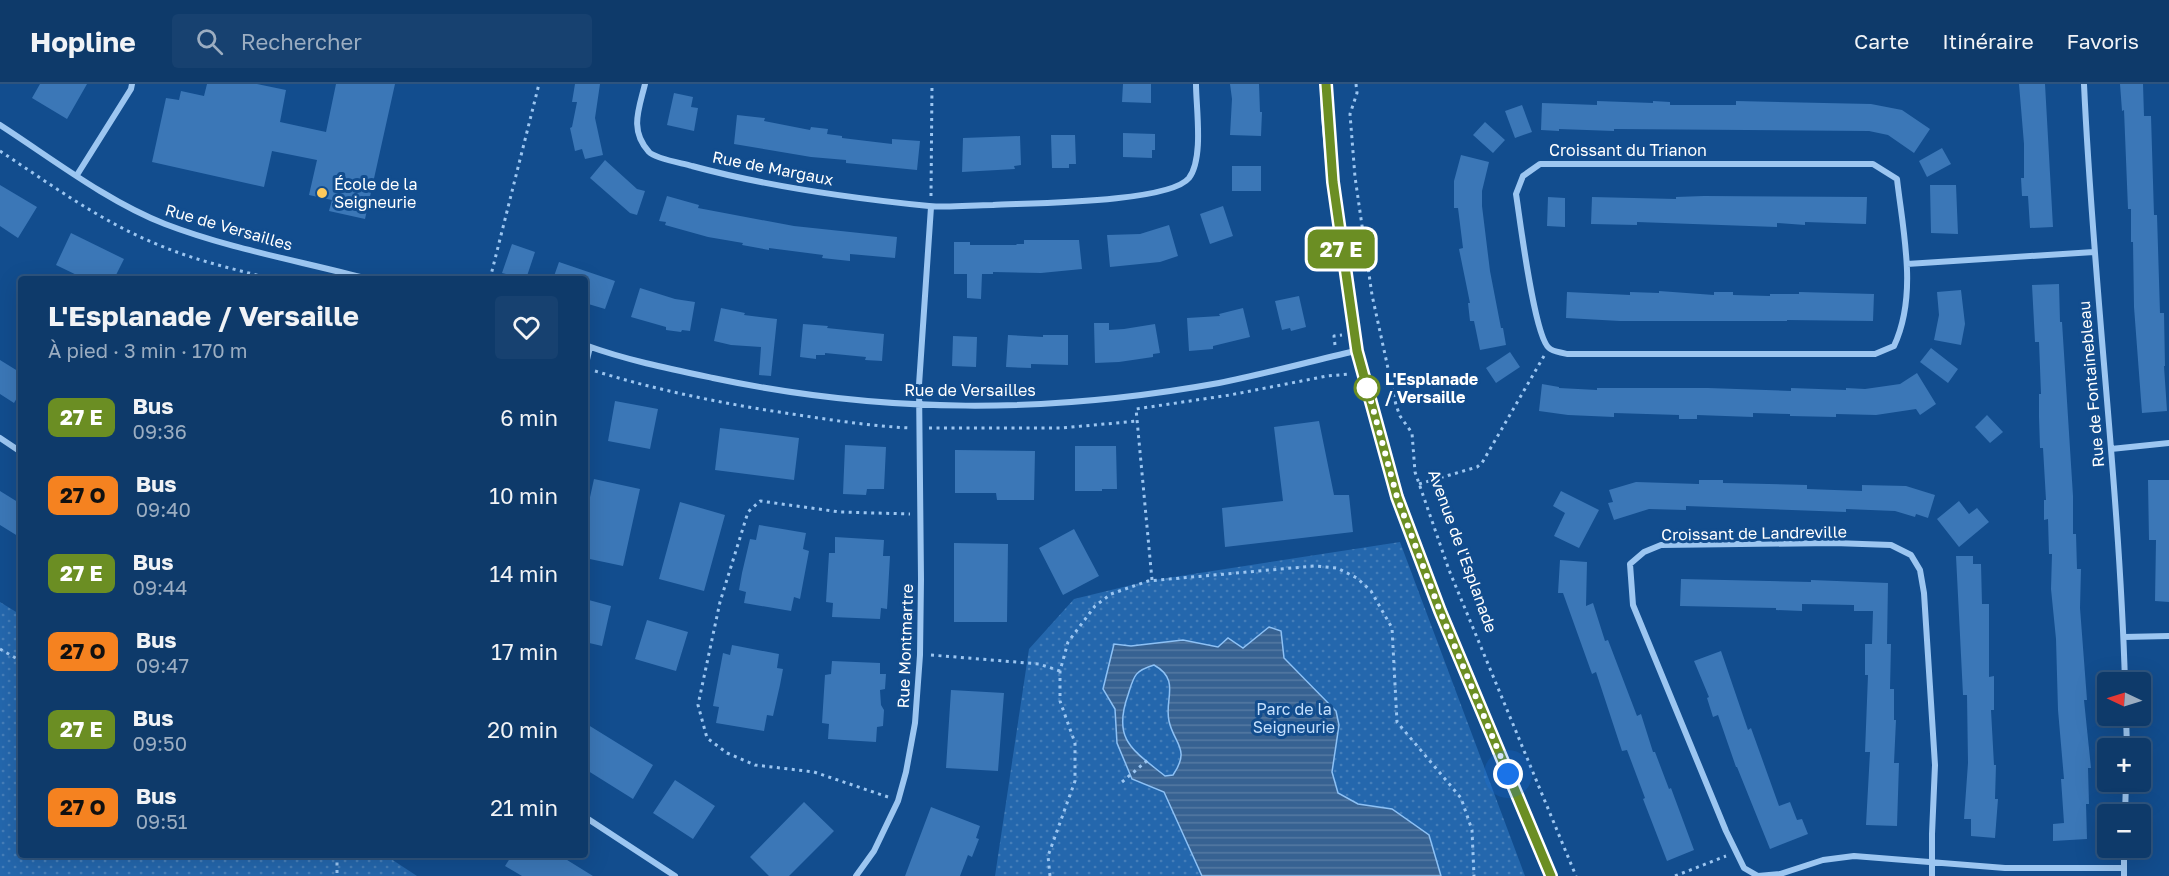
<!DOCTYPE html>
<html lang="fr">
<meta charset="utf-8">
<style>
body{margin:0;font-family:"Golos Text",sans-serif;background:#174170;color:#f1f3f6;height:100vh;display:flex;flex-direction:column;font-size:22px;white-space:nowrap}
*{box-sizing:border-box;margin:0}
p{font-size:20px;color:#9badc1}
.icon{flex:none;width:33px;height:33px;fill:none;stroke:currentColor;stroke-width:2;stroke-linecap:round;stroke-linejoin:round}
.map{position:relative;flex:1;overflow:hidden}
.sheet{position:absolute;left:18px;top:192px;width:570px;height:582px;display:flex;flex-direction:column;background:#0e3a6a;border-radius:6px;box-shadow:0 6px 24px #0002,0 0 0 2px #2e547e}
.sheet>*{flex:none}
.badge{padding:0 12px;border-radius:9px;font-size:21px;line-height:39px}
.needle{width:39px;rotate:274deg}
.tools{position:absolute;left:2097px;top:588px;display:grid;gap:12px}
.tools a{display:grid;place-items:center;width:54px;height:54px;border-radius:6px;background:#0e3a6a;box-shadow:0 6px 24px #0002,0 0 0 2px #2e547e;font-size:30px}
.you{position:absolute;width:30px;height:30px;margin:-15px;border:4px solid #fff;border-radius:50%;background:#1a73e8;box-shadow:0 0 0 9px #1a73e833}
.map>.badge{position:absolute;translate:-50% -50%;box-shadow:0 0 0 3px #fff}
.round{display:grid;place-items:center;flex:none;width:63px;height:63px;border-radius:6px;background:#174170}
.overview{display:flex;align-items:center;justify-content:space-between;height:102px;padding:0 30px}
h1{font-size:28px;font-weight:700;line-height:45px}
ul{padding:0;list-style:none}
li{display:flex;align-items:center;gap:18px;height:78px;padding:0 30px}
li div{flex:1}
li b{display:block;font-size:22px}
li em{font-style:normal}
li .badge{min-width:66px;font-weight:700;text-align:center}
header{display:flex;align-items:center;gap:36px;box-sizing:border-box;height:84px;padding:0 30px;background:#0e3a6a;border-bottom:2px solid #2e547e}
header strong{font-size:28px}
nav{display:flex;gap:33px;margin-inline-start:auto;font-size:21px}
.search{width:420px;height:54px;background:#174170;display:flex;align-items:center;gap:15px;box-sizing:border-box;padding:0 21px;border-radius:6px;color:#9badc1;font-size:22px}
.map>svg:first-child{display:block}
.park{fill:url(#park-dots)}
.water{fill:url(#water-rules);stroke:#8dc1f5;stroke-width:1.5;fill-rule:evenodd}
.building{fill:#3b77b7}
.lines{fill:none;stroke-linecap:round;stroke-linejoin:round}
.path{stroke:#9cc6f1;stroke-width:3;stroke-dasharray:3 4.5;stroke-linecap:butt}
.street{stroke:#9cc6f1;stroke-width:6}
.secondary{stroke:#cae2fc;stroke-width:12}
.line-casing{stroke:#fff;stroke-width:14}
.line{stroke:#6b8e23;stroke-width:9}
.walk{stroke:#fff;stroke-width:6;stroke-dasharray:0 10.8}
.poi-dot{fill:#ffca5c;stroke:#124d8e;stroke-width:2}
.stop-dot{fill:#fff;stroke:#6b8e23;stroke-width:3}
.labels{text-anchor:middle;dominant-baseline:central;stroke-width:6;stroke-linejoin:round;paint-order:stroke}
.street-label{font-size:16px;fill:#fff;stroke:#124d8e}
.poi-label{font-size:16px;fill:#fff;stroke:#124d8e;text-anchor:start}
.stop-label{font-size:16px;font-weight:bold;fill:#fff;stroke:#124d8e;text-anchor:start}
.park-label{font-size:16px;fill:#c3dffd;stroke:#124d8e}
</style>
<header>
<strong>Hopline</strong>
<div class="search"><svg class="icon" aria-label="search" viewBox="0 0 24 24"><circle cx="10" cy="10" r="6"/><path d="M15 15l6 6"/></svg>Rechercher</div>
<nav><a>Carte</a><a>Itinéraire</a><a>Favoris</a></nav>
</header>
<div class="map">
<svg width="2169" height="792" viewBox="0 0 2169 792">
<defs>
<pattern id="park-dots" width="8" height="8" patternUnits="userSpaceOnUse" patternTransform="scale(1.5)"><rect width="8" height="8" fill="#2467ad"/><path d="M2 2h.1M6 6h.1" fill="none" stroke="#457eb9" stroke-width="1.8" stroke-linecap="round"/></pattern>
<pattern id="water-rules" width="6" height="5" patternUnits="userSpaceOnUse" patternTransform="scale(1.5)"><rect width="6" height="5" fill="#376292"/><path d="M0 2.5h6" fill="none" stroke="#557aa2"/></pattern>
</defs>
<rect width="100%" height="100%" fill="#124d8e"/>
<!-- park -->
<path class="park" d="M1400,458L1525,792H995L1029,565L1074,515L1148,497Z
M0,518L21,531V771H385L417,792H0Z"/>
<!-- water -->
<path class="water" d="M1269,543L1281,547L1284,574L1336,627L1339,641L1332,688L1338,709L1358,720L1392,725L1429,751L1441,792H1202L1164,708L1132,695L1117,659L1115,625L1103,605L1114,560L1131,562L1183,556L1218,563L1228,554L1243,564ZM1154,581C1181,596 1164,615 1169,637C1174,660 1191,665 1173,691L1165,692C1133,666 1112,656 1128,611C1134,592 1134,587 1154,581Z"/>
<!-- building -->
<path class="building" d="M40,0H87L67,35L32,14Z
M207,0H257L286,6L280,38L326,48L336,0H395L365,135L329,127L332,116L309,111L317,76L272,67L264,103L152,78L166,14L179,16L181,7L204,12Z
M575,0H600L595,34L603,71L585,75L582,65L575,67L570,44L572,43L577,18H572Z
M1123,0H1151V19L1122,18Z
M1230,0H1259L1260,28H1262L1261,52L1230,51L1232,15Z
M2019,0H2045L2053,143L2030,144L2028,112H2022L2021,94H2024V60Z
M2120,0H2143L2144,32H2151L2154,131H2157L2160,229H2164L2165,282H2164L2167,327L2142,329L2134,223L2133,158H2131V125H2128L2124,26L2122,27Z
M674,9L693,13L691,23L698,24L694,47L667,41Z
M1597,17L1653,19V17L1670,18V21H1736V17L1871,20L1902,26L1930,45L1914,69L1888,51L1869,47L1614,45V47L1559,45V47L1541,46L1542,19L1597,21Z
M1522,21L1532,48L1515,54L1505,27Z
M737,31L765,34L764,37L810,46L811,43L828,45L827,50L842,52V54L892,60V55L920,57L917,86L846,79V76L811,73L734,60Z
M1485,38L1505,56L1493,69L1473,51Z
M1123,49L1155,50V66H1152V74L1123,73Z
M1051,51H1075L1076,80H1069V84H1052Z
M1020,52L1021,81L1014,82L1015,85L962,88L963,54Z
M1942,64L1951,80L1927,93L1919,77Z
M1461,71L1489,78L1482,107V122L1490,187L1501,244H1503L1506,261L1480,266L1474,237H1470L1468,219H1470L1459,165L1463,164L1458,124H1454V97Z
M605,76L637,105L645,107L637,131L630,129L590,94Z
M1232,82H1261V107H1232Z
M0,101L37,123L18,154L0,142Z
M1930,101H1956L1958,150L1931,149Z
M667,112L699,121L698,124L794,142L897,153L895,174L850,170V177L822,174L823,171L769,164V166L742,161L743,159L708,153L665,141L666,138L659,137Z
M1704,112L1867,113L1866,140L1805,138V141L1777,139V143L1637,138V141L1591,140L1592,113L1676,115V113Z
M1548,113L1565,114V143L1547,142Z
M1223,122L1233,152L1210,160L1200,130Z
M1169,141L1178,172L1160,178L1110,183L1107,151L1140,150Z
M71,149L124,175L114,195H85L56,181Z
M1024,156H1079L1082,185L1041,189L993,188V190H982L981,215L967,214V190H954V158H970V161H1016L1017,160H1024Z
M512,160L535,168L526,195L502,189Z
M559,178L615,197L605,225L585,219V195H553Z
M2059,200L2060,238H2062L2073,412V450H2076L2077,485H2081L2080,524L2087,616H2084L2091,684H2088L2089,720H2086L2087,755L2053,757V740L2064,739L2061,695H2064L2058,626L2056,555L2051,505L2052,470H2049L2048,435L2044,436V416H2046L2043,364H2040L2039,333V310H2041L2039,258H2035L2032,201Z
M640,204L675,215L695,218L690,247L682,246L681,248L666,246V243L631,233Z
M1961,206L1965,240L1961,261L1934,256L1939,231L1937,208Z
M1659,207L1714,211V208H1733V211L1770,212V210H1799V208L1874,210L1873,237L1787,236V237H1620L1566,234L1567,208L1630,211V208L1659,209Z
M1299,212L1306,243L1291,247L1290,244L1282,246L1275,217Z
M721,224L745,229L744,231L777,235L771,292L759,291L761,263L731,261L714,257Z
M1243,224L1250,253L1213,262V265L1189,267L1187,234L1220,232L1219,230Z
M1094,239H1109V246L1124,245L1155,240L1160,269L1153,270V273L1119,278L1095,279Z
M803,240L828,242L827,244L884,250L882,277L865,276L866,273L825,269V271H816V275L800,273Z
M1008,251L1043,253V251H1068V281L1031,280V284L1006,283Z
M953,252L977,253L976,283L952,282Z
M1931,264L1958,285L1948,299L1920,278Z
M1510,268L1520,283L1496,299L1486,284Z
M0,276L21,289V307L14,319L0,310Z
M1917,289L1936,320L1920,331L1916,325L1876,331L1836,330V333L1790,332V330L1753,329V333L1697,331V335H1679V331L1614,329V333L1568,331L1539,327L1542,300L1559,303V304L1597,306V304H1708L1791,307V304L1846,306V304L1865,305L1900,300Z
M615,317L658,325L650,365L608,357Z
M1987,331L2003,348L1990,359L1975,343Z
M1319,337L1334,411H1349L1353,448L1225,463L1222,424L1283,417L1274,343Z
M720,344L799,354L794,396L715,386Z
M845,361L886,363L884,405H867L866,411L843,410Z
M1075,362H1116L1117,405H1102V407H1075Z
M955,366L1035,367L1034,416H997L996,409H955Z
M594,395L640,405L623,482L585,474V436Z
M1699,396H1723V399L1807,401V405L1862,407V401L1906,402L1935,411L1928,434L1916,430L1915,433L1895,427L1846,425V428L1686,422V426L1649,425L1614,436L1608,419L1613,418L1609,406L1636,398L1699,400Z
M2148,396H2169V518L2155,517L2156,456H2149Z
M0,407L21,420V454L0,441Z
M1561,407L1599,426L1579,464L1554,452L1565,429L1553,422Z
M1959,417L1969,430L1977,424L1989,438L1959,463L1937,435Z
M680,418L725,431L704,507L659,495Z
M759,441L806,449L803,465L809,467L800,515L794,513L791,527L744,519L746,508L739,506L742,489L750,455L756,456Z
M1074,445L1099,492L1063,511L1039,464Z
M835,453L884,456L883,472H890L887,525L881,524L880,535L832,533L833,519L826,518L829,469H835Z
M954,459L1008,460L1007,538H954Z
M1956,472H1973V480H1981L1982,520H1989V593L1994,592V626H1991L1994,681H1996L1995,715H1998L1995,754L1971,752V735H1964L1968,679L1967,611H1963Z
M1560,476L1587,478L1586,522L1593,519L1605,557L1608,556L1637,632L1641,630L1653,668H1655L1669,705L1671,704L1694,766L1667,777L1643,715L1645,714L1627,666L1622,667L1596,588L1592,590L1563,509H1558Z
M1681,495L1811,498V496L1888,499L1887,560H1891L1890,605H1894V636H1896L1894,679H1899L1897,742L1866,741L1870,668H1865L1868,591H1865V560H1872L1873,527H1854V521L1802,520V527L1776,526V524L1680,522Z
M585,515L611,522L602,562L585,558Z
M647,536L688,548L676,587L635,575Z
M732,561L779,570L777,584L783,585L780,601L773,632L767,631L764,647L716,639L719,623L713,622L723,569L730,571Z
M1721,567L1748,646L1751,644L1779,722L1790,718L1797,736L1802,735L1808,750L1770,765L1737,683H1736L1718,631L1713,633L1707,614L1709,613L1694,577Z
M832,577L880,579V590H886L885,605L880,606L881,621L884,626L883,642L877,643L876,658L828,655L829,640L822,639L825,591L831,590Z
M951,606L1004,609L998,687L946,684Z
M585,639L653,681L633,715L585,685Z
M675,696L715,722L693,755L653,729Z
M804,718L834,747L789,792H769L750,773Z
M931,723L980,742L976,754L979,755L972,773L968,771L960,792H905Z
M512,771H559L593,792H522L505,782Z"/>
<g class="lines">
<!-- path -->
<path class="path" d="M1356,0L1357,9L1350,30L1355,93L1372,211L1396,321L1400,332L1412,349L1415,388L1449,486L1576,792
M0,67C50,100 99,136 154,159C193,176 233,185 273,195
M931,112L932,0
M490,195L539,0
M1335,261L1334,252L1342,251
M595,287C660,307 725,320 792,330C831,336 870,342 910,344
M929,344H1061L1138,337
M1419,400L1477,383L1482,379L1544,272
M1152,496L1136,325L1230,311L1327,292L1350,290
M0,565L21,577
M931,571L1039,580L1060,587
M1122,698L1149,675
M888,713L814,688L755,681L727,669L707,654L698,621L720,518L748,428L760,417L840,428L910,430
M337,771V792
M1050,792L1048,772L1075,697V659L1060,617V587L1068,558L1095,522L1111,510L1148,497L1314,482L1337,484L1357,494L1371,507L1392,544L1397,638L1461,714L1472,746L1474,792
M1675,792L1726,772"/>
<!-- street -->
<path class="street" d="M645,0C639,25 629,46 649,68C656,75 682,79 692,82C769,103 849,114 929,122C950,124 972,121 993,121C1028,119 1169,119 1189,94C1204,74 1196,24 1196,0
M2084,0C2093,200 2119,399 2125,598
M0,41C51,74 108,118 165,140C230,165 300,177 368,195
M1540,80H1873L1897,95C1903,148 1918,211 1894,262L1875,270H1567C1561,268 1553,268 1549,264C1534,252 1520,135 1516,110L1523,92Z
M77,91L131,5L132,0
M1907,180L2094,168
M585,261C626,276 670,285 713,294C883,330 1048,330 1219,299C1265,290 1311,277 1356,267
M585,284L590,263
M0,354L21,368
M2111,365L2169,359
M2124,553L2169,552
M2126,632L2127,664
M2125,730L2126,698
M585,733L675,792
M856,792L874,767L898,717L906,688L915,639L920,571L921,495L919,301L931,123
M1932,792V750L1935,681L1924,509L1920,486L1911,471L1891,461L1834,459L1661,461L1644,468L1630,480L1633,521L1726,747L1744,784L1758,792L1780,790L1823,776L1854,772L2005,784H2124
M2124,792V764"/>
<!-- secondary -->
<path class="secondary" d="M1326,0L1327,32L1333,98L1357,267L1397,413L1440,527L1551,792"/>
</g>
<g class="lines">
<defs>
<path id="line" d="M1326,0L1333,98L1357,267L1397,413L1440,527L1551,792"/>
</defs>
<!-- line casing -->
<use href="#line" class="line-casing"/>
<!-- line -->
<use href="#line" class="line"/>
<!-- walk -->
<path class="walk" d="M1367,304L1365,295L1397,413L1440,527L1508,690"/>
</g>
<!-- markers -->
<circle class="poi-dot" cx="322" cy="109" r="6"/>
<circle class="stop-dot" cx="1367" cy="304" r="12"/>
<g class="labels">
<!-- street labels -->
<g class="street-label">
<text x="1628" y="66">Croissant du Trianon</text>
<text transform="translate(773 84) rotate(11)">Rue de Margaux</text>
<text transform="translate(229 143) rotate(16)">Rue de Versailles</text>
<text transform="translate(2091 300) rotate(-95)">Rue de Fontainebleau</text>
<text x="970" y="306">Rue de Versailles</text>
<text transform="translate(1754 449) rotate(-1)">Croissant de Landreville</text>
<text transform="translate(1463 467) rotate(70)">Avenue de l'Esplanade</text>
<text transform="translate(905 562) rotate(-88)">Rue Montmartre</text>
</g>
<!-- poi labels -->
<g class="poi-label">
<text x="334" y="100">École de la<tspan x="334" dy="18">Seigneurie</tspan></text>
</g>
<!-- stop labels -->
<g class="stop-label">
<text x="1385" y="295">L'Esplanade<tspan x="1385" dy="18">/ Versaille</tspan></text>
</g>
<!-- park labels -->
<g class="park-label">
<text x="1294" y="625">Parc de la<tspan x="1294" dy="18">Seigneurie</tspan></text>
</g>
</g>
</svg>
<div class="tools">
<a><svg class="needle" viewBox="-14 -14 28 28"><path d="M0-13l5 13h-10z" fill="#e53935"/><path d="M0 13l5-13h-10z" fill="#9badc1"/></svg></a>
<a>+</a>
<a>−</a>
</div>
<div class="you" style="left:1508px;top:690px"></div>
<b class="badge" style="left:1341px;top:165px;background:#6b8e23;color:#fff">27 E</b>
<section class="sheet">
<div class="overview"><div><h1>L'Esplanade / Versaille</h1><p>À pied · 3 min · 170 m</p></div><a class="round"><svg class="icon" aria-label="heart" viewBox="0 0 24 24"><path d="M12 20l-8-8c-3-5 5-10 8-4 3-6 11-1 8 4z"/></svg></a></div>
<ul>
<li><span class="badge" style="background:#6b8e23;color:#fff">27 E</span><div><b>Bus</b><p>09:36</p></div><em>6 min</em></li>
<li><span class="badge" style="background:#f58220;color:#111">27 O</span><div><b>Bus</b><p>09:40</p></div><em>10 min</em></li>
<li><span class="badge" style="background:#6b8e23;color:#fff">27 E</span><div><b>Bus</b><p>09:44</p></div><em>14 min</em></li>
<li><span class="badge" style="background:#f58220;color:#111">27 O</span><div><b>Bus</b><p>09:47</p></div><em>17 min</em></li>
<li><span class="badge" style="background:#6b8e23;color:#fff">27 E</span><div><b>Bus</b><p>09:50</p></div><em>20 min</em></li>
<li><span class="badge" style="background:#f58220;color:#111">27 O</span><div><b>Bus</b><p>09:51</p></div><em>21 min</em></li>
</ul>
</section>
</div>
